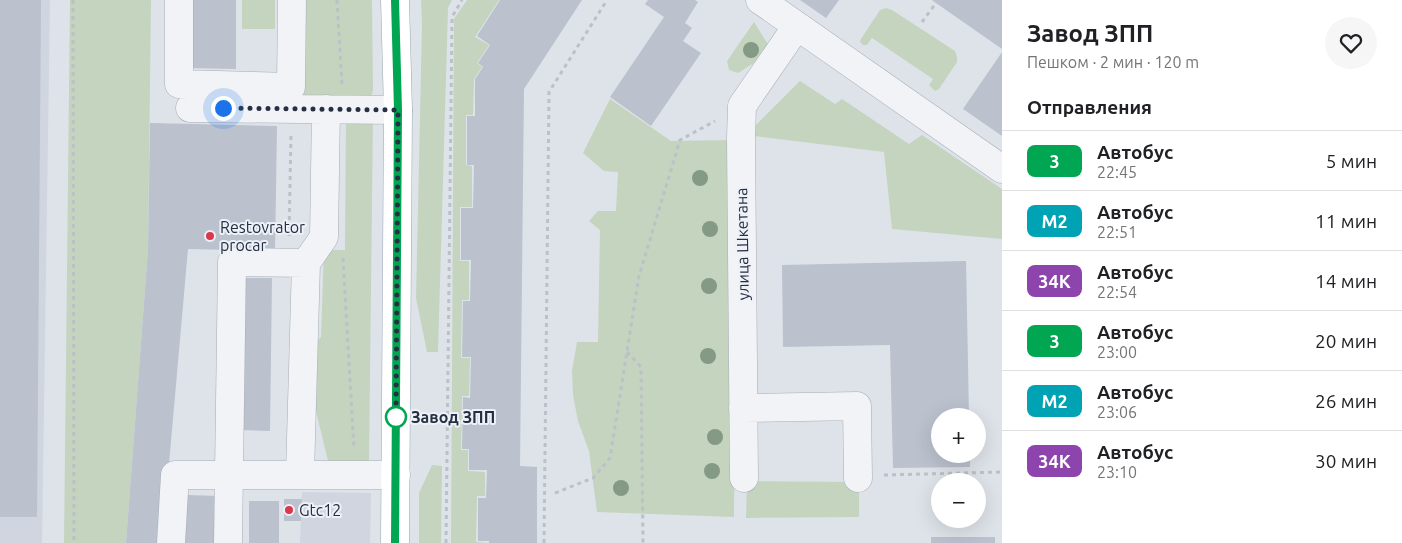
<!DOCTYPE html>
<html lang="ru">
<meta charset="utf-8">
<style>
body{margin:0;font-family:Ubuntu,sans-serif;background:#f6f6f6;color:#202124;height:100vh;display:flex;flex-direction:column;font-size:19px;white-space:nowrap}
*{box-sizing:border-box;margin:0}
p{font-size:16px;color:#757577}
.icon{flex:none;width:28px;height:28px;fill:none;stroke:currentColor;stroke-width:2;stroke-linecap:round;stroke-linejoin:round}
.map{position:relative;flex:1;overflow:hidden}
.side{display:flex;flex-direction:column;background:#fff;width:400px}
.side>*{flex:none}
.badge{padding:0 10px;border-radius:8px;font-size:18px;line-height:32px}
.buttons{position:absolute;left:931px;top:408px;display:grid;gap:10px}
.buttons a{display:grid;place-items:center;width:55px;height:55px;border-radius:50%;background:#fff;box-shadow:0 5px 20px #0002;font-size:25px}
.you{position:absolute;width:25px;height:25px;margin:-12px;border:4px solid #fff;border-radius:50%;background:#1a73e8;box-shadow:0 0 0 8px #1a73e833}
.map>.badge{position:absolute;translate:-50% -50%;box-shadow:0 0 0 2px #fff}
h2{padding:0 25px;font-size:19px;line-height:45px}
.round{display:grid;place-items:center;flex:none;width:52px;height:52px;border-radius:26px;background:#f6f6f6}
.headline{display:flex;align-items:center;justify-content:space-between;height:85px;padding:0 25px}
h1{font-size:24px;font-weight:700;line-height:38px}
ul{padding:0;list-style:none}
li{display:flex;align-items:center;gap:15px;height:60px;padding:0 25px;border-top:1px solid #e0e0e0}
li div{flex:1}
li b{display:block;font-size:19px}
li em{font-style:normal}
li .badge{min-width:55px;font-weight:700;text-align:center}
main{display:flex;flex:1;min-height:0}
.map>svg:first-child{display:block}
.built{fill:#d0d5df}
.green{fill:#c4d4bf}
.building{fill:#bbc1cd}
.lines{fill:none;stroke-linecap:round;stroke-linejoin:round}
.minor-casing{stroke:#a7adb7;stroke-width:29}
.major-casing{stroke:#9ca6b6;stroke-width:29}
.path{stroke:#bcc0c8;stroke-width:3;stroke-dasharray:4 4;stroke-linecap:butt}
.minor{stroke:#f1f3f7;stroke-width:28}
.major{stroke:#fff;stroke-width:28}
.tree{fill:#849a84}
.line-casing{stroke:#fff;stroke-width:11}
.line{stroke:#00a651;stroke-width:8}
.walk{stroke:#263042;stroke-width:5;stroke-dasharray:0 9}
.poi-dot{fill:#db374d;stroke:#eef1f7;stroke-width:2}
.stop-dot{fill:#fff;stroke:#00a651;stroke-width:2.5}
.labels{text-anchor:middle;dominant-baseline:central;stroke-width:4;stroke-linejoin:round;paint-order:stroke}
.poi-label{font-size:16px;fill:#263042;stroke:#eef1f7;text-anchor:start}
.street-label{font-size:16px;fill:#263042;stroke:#eef1f7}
.stop-label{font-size:16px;font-weight:bold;fill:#263042;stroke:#eef1f7;text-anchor:start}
</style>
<main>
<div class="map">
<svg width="1002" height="543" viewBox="0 0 1002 543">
<rect width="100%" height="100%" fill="#dee3e9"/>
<!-- built -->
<path class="built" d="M0,0H50L42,543H0Z
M302,492L371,493L370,543H300Z"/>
<!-- green -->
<path class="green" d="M70,0H151L148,249L126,543H64Z
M242,0H275V29H242Z
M305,0H372L373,90L371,97L304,102Z
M421,0H452L448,8L438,352H427L416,298L422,25Z
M467,0H499L475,37L489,45L477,63L482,67L474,79L473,115H466V165L472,166V207H460V261H469V300H462L461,358H470L469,396H462L461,450H468V471L485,472V496H477L476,542L487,543H451L454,19Z
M886,8L892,10L955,51L957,57V62L939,89L935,91L929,85L933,79L872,38L867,45H863L860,42L861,39L880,10Z
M754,22L769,46L757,61L738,73L729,70L727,61Z
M800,81L835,104L842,99L909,144L922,135L1002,189V239L892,229L884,152L746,135Z
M610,99L671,141L736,140L734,517L597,512L589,451L578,421L573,395L572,371L577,342H598L600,230L589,221L598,211H616L618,172L604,171L583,153Z
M346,114L373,115L369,462L328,461L308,378L312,348L321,337L324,250H345Z
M432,465L442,466L441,543H419V493Z
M747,481L859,482V517L746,518Z"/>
<!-- building -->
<path class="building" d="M0,0H41L37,517H0Z
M189,0H236V69L188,68Z
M500,0H582L524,89L520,466L537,467V543H489V541H478V498H486L487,470H469V449H462L463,397L470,398L471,357H462L463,301H470L471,260H461V208H473L474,165H467V116H475V79L483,67L478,63L490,45L477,36Z
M648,0H695L698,2L685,23L692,28L683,41L701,53L651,126L610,97L664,17L645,4Z
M800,0H839L826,18Z
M932,0H1002V49L936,3Z
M1002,52V136L963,109Z
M150,123L277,126L275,251L188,249L162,543H126L148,249Z
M966,261L969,416H940V454H970V467L893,468L890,345L783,347L782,265Z
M242,278H272L270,431L240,430Z
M184,495L221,496L220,543H183Z
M284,499H302L301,521H284Z
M249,501H279V543H249Z
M931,537H995V543H931Z"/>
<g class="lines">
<defs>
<path id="minor" d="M179,0V84L291,87L292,0
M760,0L1002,169
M190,108L398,110
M743,408L857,406L858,478
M300,474L306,263L324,237L326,109
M744,478L741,138L742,106L797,26
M171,543L175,475H396
M228,543L232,262L306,263"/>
<path id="major" d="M395,0L398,110L395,543"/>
</defs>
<!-- minor casing -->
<use href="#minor" class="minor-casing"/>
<!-- major casing -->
<use href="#major" class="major-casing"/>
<!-- path -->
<path class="path" d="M73,0L74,543
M337,0L342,84
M922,22L936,3
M289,236L291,134
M343,258L354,449
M627,352L641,367L643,543
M884,475L1002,472
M555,493L593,478L610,458L639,276L680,140L715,121
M446,543L452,17L462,0
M544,543L549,92L607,0"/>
<!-- minor -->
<use href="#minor" class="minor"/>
<!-- major -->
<use href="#major" class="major"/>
</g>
<!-- trees -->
<g class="tree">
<circle cx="751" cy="50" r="8"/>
<circle cx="700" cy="178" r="8"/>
<circle cx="710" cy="229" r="8"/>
<circle cx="709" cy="286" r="8"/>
<circle cx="708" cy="356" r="8"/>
<circle cx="715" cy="437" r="8"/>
<circle cx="712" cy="471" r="8"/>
<circle cx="621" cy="488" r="8"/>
</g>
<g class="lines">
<defs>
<path id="line" d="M395,0L398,110L395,543"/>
</defs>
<!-- line casing -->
<use href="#line" class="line-casing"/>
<!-- line -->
<use href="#line" class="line"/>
<!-- walk -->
<path class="walk" d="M223,108L398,110L396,417"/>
</g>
<!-- markers -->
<g class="poi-dot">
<circle cx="210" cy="236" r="5"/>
<circle cx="289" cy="510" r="5"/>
</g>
<circle class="stop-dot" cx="396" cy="417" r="10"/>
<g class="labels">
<!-- poi labels -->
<g class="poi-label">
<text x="220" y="227">Restovrator<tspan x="220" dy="18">procar</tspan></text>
<text x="299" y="510">Gtc12</text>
</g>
<!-- street labels -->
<g class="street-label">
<text transform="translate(742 244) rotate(-91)">улица Шкетана</text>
</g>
<!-- stop labels -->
<g class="stop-label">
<text x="411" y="417">Завод ЗПП</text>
</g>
</g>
</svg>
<div class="buttons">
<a>+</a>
<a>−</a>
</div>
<div class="you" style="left:223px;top:108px"></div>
</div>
<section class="side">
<div class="headline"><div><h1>Завод ЗПП</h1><p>Пешком · 2 мин · 120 m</p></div><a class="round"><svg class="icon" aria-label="heart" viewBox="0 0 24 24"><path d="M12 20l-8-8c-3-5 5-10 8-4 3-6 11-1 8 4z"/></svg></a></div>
<h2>Отправления</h2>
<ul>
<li><span class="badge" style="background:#00a651;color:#fff">3</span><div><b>Автобус</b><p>22:45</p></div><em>5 мин</em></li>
<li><span class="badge" style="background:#00a3b4;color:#fff">М2</span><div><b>Автобус</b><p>22:51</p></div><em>11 мин</em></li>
<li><span class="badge" style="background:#8e44ad;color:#fff">34К</span><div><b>Автобус</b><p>22:54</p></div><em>14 мин</em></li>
<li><span class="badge" style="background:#00a651;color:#fff">3</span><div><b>Автобус</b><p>23:00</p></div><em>20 мин</em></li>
<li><span class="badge" style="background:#00a3b4;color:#fff">М2</span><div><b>Автобус</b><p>23:06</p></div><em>26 мин</em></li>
<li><span class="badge" style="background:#8e44ad;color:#fff">34К</span><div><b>Автобус</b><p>23:10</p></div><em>30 мин</em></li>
</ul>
</section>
</main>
